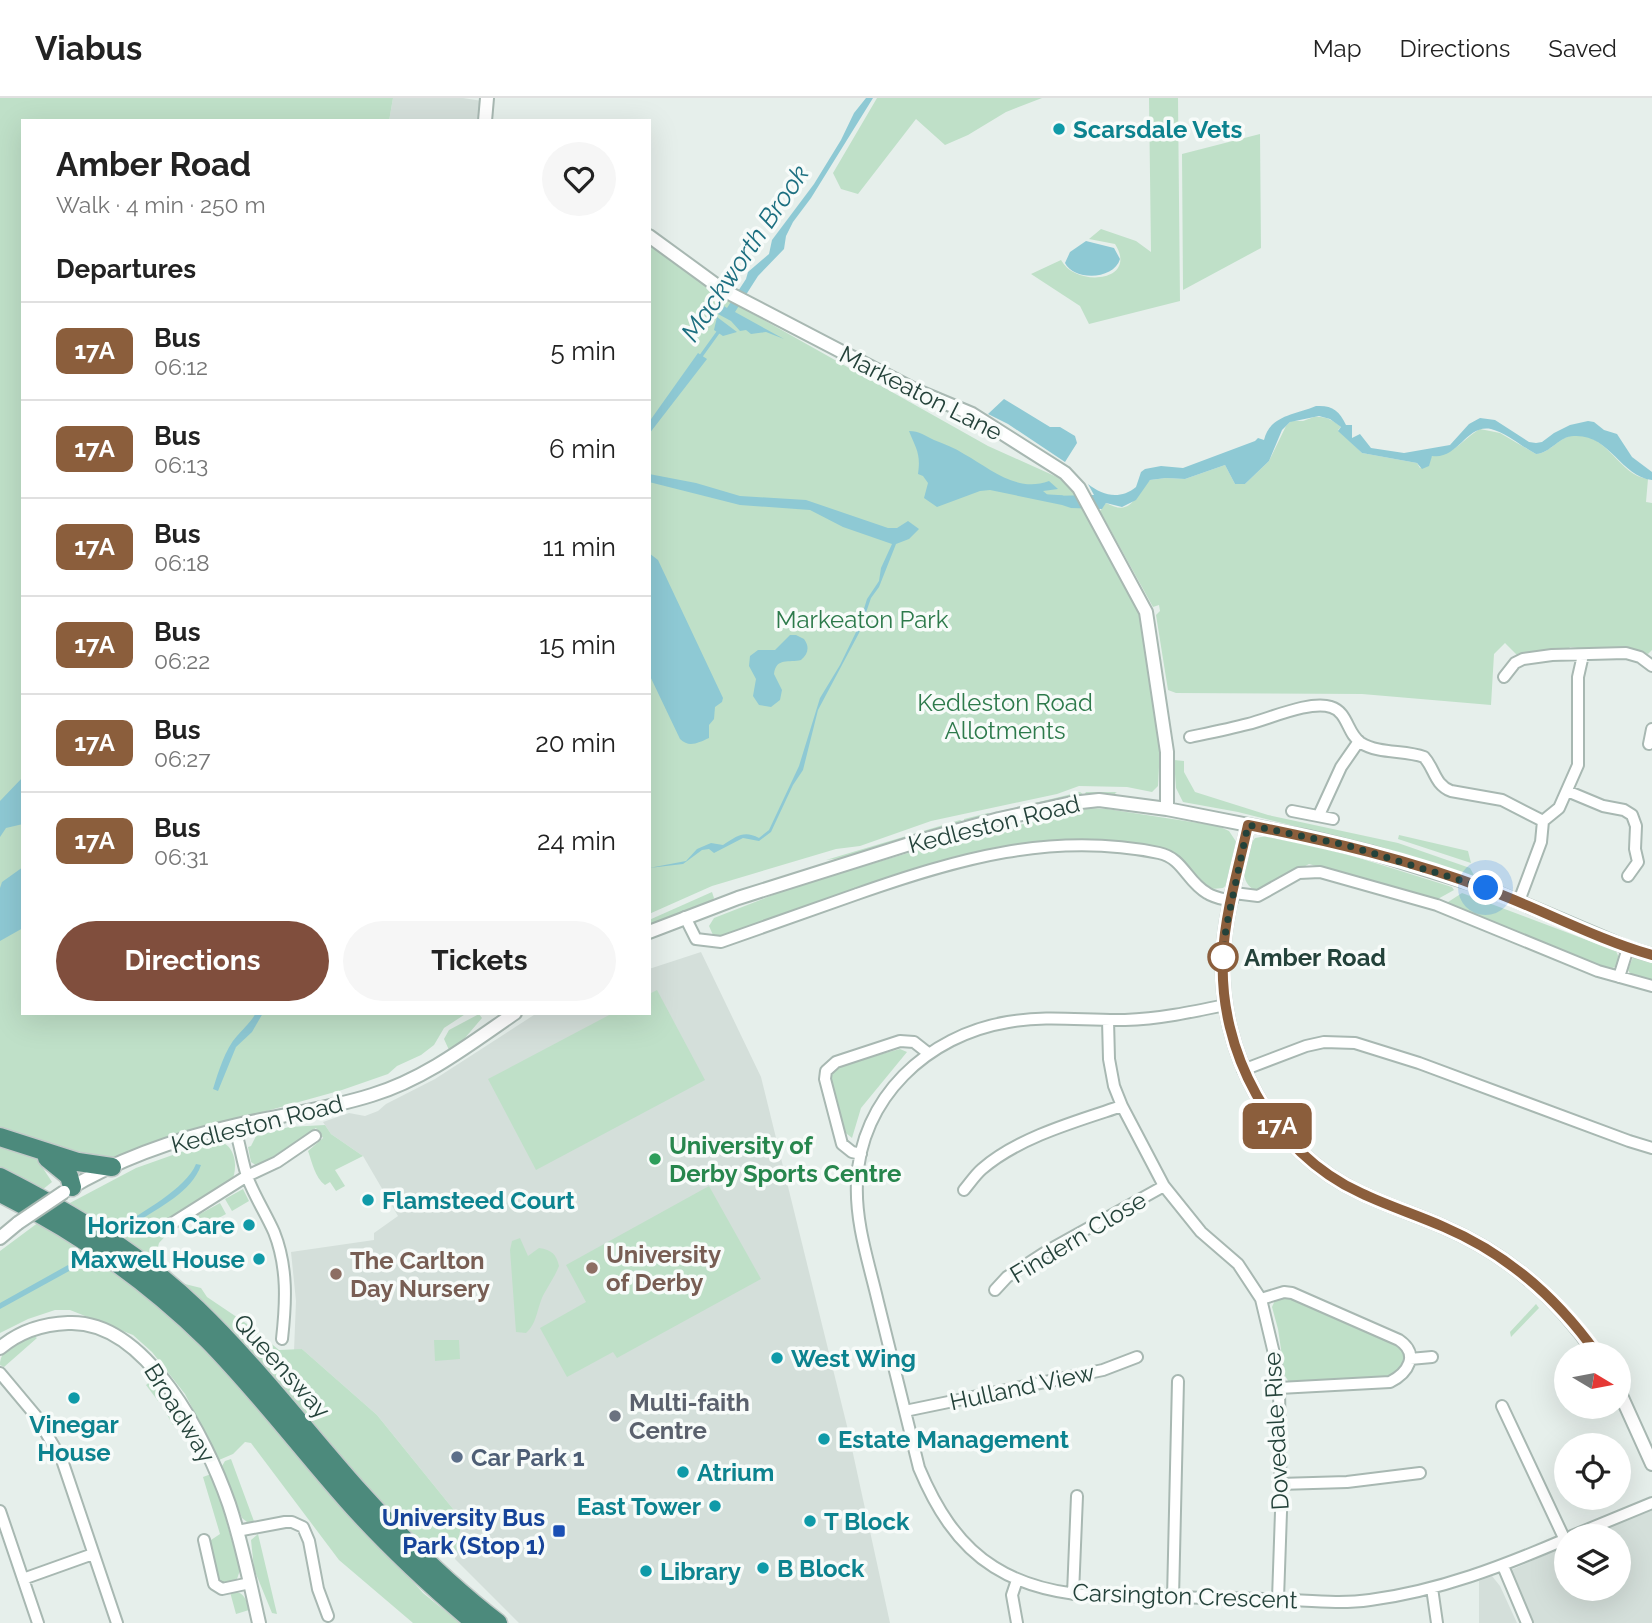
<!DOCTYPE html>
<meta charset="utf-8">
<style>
body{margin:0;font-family:Raleway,sans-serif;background:#f6f6f6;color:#222;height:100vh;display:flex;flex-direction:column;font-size:26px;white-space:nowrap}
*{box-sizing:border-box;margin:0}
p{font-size:23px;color:#767676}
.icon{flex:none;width:38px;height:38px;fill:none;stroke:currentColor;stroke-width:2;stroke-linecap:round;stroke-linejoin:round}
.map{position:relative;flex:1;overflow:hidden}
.drawer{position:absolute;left:21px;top:21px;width:630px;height:896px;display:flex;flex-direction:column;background:#fff;border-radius:0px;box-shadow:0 7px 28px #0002}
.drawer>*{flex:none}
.badge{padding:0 14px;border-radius:10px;font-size:24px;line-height:46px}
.needle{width:46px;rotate:100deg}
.controls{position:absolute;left:1554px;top:1244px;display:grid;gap:14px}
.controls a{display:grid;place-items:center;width:77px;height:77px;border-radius:50%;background:#fff;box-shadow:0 7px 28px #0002;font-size:35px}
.you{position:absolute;width:35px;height:35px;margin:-18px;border:5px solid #fff;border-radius:50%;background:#1a73e8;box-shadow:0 0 0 10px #1a73e833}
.map>.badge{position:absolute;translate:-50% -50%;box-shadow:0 0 0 4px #fff}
h2{padding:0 35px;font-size:26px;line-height:63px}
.round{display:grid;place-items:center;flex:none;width:74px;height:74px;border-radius:37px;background:#f6f6f6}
.headline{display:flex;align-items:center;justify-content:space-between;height:119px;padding:0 35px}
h1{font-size:33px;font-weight:700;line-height:52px}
.cta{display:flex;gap:14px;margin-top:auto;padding:14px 35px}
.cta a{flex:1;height:80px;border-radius:42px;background:#804e3d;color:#fff;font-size:28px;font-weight:700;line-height:80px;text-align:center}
.cta a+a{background:#f6f6f6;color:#222}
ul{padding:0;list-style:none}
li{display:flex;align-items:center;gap:21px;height:98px;padding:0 35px;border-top:2px solid #e0e0e0}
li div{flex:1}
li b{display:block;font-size:26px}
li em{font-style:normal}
li .badge{min-width:77px;font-weight:700;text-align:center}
header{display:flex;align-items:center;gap:42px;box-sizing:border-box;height:98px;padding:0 35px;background:#fff;border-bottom:2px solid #e0e0e0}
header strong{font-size:33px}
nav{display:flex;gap:38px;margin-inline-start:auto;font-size:24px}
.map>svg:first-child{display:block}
.built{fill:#d4dfda}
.green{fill:#bfe0c8}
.water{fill:#8ec9d4}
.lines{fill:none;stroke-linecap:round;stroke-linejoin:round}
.stream{stroke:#8ec9d4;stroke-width:3.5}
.minor-casing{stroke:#a8b8b2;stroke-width:14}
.tertiary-casing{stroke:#a8b8b2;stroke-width:16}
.trunk-casing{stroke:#c2cac8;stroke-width:21}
.minor{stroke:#fff;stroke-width:10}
.tertiary{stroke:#fff;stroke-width:12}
.trunk{stroke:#4c8a7c;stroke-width:18}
.tertiary-bridge-casing{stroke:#a8b8b2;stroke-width:16;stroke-linecap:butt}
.tertiary-bridge{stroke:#fff;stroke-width:12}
.line-casing{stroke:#fff;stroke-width:16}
.line{stroke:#8b5e3c;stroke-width:10}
.walk{stroke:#24423a;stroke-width:7;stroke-dasharray:0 12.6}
.culture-dot{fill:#0f9aa8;stroke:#f7fbf9;stroke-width:2.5}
.stop-dot{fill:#fff;stroke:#8b5e3c;stroke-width:3.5}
.leisure-dot{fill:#2e9e5b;stroke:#f7fbf9;stroke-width:2.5}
.education-dot{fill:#8d6e63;stroke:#f7fbf9;stroke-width:2.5}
.worship-dot{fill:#6b7280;stroke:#f7fbf9;stroke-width:2.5}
.service-dot{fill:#5c6f8a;stroke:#f7fbf9;stroke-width:2.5}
.transit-dot{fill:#1a4fb4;stroke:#f7fbf9;stroke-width:2.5}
.labels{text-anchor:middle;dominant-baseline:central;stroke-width:7;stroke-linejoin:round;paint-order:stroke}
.culture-label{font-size:24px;font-weight:bold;fill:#0d838f;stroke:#f7fbf9;text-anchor:start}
.street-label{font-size:24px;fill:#24423a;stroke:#f7fbf9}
.park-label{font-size:24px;fill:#2d7a4b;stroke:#f7fbf9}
.stop-label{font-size:24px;font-weight:bold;fill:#24423a;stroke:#f7fbf9;text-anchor:start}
.leisure-label{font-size:24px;font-weight:bold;fill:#27864d;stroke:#f7fbf9;text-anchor:start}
.education-label{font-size:24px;font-weight:bold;fill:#785e54;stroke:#f7fbf9;text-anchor:start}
.worship-label{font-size:24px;font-weight:bold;fill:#5b616d;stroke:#f7fbf9;text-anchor:start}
.service-label{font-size:24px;font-weight:bold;fill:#4e5e75;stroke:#f7fbf9;text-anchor:start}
.transit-label{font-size:24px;font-weight:bold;fill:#164399;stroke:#f7fbf9;text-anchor:end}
.water-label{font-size:26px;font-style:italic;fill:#1c6f80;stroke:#f7fbf9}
</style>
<header>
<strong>Viabus</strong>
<nav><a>Map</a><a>Directions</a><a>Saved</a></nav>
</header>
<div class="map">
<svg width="1652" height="1525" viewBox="0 0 1652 1525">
<rect width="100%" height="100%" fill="#e6efeb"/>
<!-- built -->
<path class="built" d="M393,0H463L482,3L479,23H389Z
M701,854L761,979L847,1328L890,1525H519L455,1461L462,1422L377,1317L302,1251L294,1253L296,1203L291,1154L374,1142V1135L398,1118L363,1058L331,1036L323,1024L349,1015L365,1018L378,1013L386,1006L435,981L537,915H649V871Z
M1652,1411V1525H1527L1511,1472L1566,1448V1491H1619V1438H1589Z
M1492,1478L1500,1488L1517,1525H1479V1483Z"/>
<!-- green -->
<path class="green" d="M0,0H393L389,23H23V915H467L444,930L434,947L421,957L397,968L388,976L342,992L162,1042L119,1058L92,1064L0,1034Z
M877,0H1042L1006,14L968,37L945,47L916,21L858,96L841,91L833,75Z
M1149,0H1178L1180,203L1089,226L1080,208L1031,176L1061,162C1076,190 1139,184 1115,146L1089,141L1101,131L1136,143L1151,154Z
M1260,36L1261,150L1183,192L1182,56Z
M649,147L716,195L988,348L1057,379L1074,392L1137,506L1146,533L1160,650L1158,688L1152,694L1127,689L1079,688L1057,696L931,723L860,748L836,751L712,788L649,816Z
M1314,319C1325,318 1333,322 1341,329L1338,332L1362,355L1417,365L1420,370L1432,358C1453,358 1464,340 1480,331L1500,335L1536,356C1551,355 1559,338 1575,337C1609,336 1618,377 1648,381L1646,404L1652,405V552L1648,556L1630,550L1611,554L1570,549L1567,553L1551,551L1517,557L1505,545L1494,556L1491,607L1362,596L1176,595L1168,592L1156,517L1160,513L1159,507L1153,509L1100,413L1106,405C1134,420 1134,395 1150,382L1166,380L1185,381L1225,367L1235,386H1245L1269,363L1286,328L1291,323H1303Z
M1174,662L1184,663V674L1195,694L1268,717L1398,745L1470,770L1475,779L1339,739L1238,714L1183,704L1176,690Z
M1080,694L1084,697L1086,694H1117L1115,695L1117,698L1069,701L1004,714L1001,713Z
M1090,710L1107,711L1218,728L1229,733L1237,745L1231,783L1223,790L1212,791L1202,787L1189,770L1127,747L1055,742L997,749L953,759L889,779L721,841L713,837L709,828L714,820L793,789L932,748Z
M988,715L991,717L850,759L826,762L960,722L964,724V721Z
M1399,737L1468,753L1471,765L1398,741Z
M1267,738L1324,749L1452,789L1454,792L1436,802L1309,766L1258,793C1236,787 1243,755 1255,740Z
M712,794L714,800L712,803L649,827V822Z
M1462,795L1616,853L1620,862L1618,868L1607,872L1445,806Z
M1633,859L1652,864V884L1632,879L1628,872Z
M657,892L705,982L536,1072L488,981L613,915H649V896Z
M479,916L482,920L459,947L449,952L444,941L449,932Z
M900,951L907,954L861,1010L852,1040L842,1032L829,982L835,972L841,967Z
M325,1027L331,1036L363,1058L335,1072L345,1088L336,1093L330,1084L325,1087C315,1080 312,1064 308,1053L323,1040L316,1030L262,1066L257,1068L251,1064L248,1049L251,1048L256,1038L289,1029Z
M215,1042C236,1045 239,1069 231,1085L179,1113L166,1124L167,1131L170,1133L159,1145L155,1160L151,1163L109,1131L68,1106L136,1070Z
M0,1046L37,1061L52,1084L42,1092L0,1069Z
M709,1088L761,1181L617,1260L613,1254L567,1279L540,1230L586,1204L566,1167Z
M243,1091L249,1103L232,1113L225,1101Z
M220,1105L226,1116L204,1128L198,1117Z
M39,1124L113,1169L172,1219L216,1261L423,1495L460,1525H413L339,1462L251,1345L245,1344L233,1356L219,1362L185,1296L152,1254L133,1237L70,1212H55L28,1221L0,1235V1153Z
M520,1140L528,1158L539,1150C552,1152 556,1156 559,1168C555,1178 550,1185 545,1194C537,1207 538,1225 526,1235L516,1234L510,1152L512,1143Z
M177,1184L201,1190L207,1199L250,1228L279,1252L302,1251L377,1317L462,1422L456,1456L451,1453L436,1454L425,1448L380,1407Z
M1283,1198L1393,1243L1406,1254L1404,1268L1393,1278L1289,1284L1285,1278L1278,1231L1272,1209L1276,1200Z
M1536,1206L1539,1210L1511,1239L1510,1234Z
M33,1237L37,1240L4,1269L0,1267C0,1250 19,1242 33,1237Z
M434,1242H459L460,1261L435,1263Z
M154,1281L166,1298L158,1303L146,1287Z
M170,1303L182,1322L173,1327L162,1308Z
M231,1361L255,1426L247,1424L242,1420L222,1368L225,1363Z
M211,1376L220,1400L240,1472L236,1484L232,1486H219L209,1447L211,1442L220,1436L203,1379Z
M258,1436L277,1516L272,1515L254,1471L251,1442Z
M230,1494C244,1492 246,1501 249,1512L236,1516Z"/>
<!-- water -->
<path class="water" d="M866,0H873L811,100L793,124L786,138L784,151L758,178L735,214L784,241L766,234L751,236L746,232L740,233L731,223L718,216L724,208L727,210L746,181L748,174L769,156L772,142L814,86L841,42L854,15Z
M1086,143L1114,150L1120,161C1114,182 1074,183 1065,165L1070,154Z
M717,219L737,234L723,238L714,232Z
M698,255L707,261L649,336V324Z
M1004,301L1050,329H1060L1075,338L1077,345L1065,364L1008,326L988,316Z
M1316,308C1332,307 1339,312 1346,327H1352V340L1360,336L1371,350L1404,355L1450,347L1469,326L1480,320L1495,322L1529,344L1536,345L1542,344L1554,335L1570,327L1588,323L1594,324L1604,332L1617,336L1632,359L1652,374V382C1620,378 1610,336 1574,338C1559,338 1551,355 1536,356C1522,349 1507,335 1491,331C1466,326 1458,362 1432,358L1429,368L1422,371L1417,365L1362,355L1338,333L1341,329L1330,321L1319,318L1290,324L1282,332L1269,363L1245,386H1235L1225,367L1185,381L1166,380L1150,382L1136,402L1122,409L1106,405L1102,411L1071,410L1062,407L990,392L980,393L937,409L924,400L928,385L923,378L918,376C921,355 916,351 909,333C919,333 926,338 934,342C944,346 955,350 964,356C991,371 1017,395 1049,383L1058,391L1043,393L1049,398L1094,397L1088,386C1103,398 1120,402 1136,389L1141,374L1145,371L1161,368L1183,370L1255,343L1258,340L1264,342C1270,317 1295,317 1316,308Z
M649,376L696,385L740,398L806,402L888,430H897L908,423L919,431L909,441L896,446L879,489L871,500L859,535L818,612L803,672L793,687L771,734L759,743L743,740L714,755L709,751L702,752L683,766L649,770L686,763L697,751L711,745L723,747C737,738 744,732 759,740L769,732L799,668L820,600L840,567L858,530L867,501L879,483L881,470L892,446L843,429L810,412L740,407L649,384Z
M649,455L658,462L723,600L722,604L715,609L714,621L709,627V640C698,645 689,650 680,641L649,576Z
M790,537H796L804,541C810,549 808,556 801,562C789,565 776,559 774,576L782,592L780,602L771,609L759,607L753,598L756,581L749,568L750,558L758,552H775Z
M23,679V726L6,730L0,739V703Z
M23,769V830L0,843V790L2,784Z
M256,915H263L252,934L236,949L218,993L213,991C218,975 225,951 237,938C244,930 250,925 256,915Z
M196,1066L201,1067C192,1094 159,1109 136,1125L138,1128L135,1130L133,1128L122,1135L119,1130C141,1114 186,1091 196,1066Z
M68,1167L71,1172L0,1211V1205Z"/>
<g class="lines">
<!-- stream -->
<path class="stream" d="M701,258L719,233
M1045,398L1062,399"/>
<defs>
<path id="minor" d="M1504,579L1515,565L1523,561L1552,557L1626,555L1640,559L1652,568
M1190,639C1209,635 1229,631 1248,626C1269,621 1310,602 1331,609C1348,614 1347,636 1361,645C1379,656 1405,652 1424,659C1435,671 1434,686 1451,693L1502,702L1543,723L1541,744L1519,803
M1649,646L1652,631
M1567,693L1603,708L1624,712L1632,717L1636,728L1635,751L1638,764L1628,778
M1292,713L1333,721
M1319,717L1341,669L1359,643
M1543,723L1559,710L1578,667V579L1583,557
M1234,795L1258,798L1299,775L1320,774L1437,807L1598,873L1652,888
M685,819L696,841L721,844C767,828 812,812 857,796C957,761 1052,733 1159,755C1183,760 1187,784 1207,795C1214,800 1224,801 1232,803
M1619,879L1628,850
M1225,907C1192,914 1159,921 1125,922C1086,923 1047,917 1008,924C928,937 860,1000 857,1084C855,1125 869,1165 878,1204C892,1259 905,1315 919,1370C935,1408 957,1446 994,1469C1046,1502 1110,1499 1169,1499C1201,1500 1232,1500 1264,1501C1299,1501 1335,1507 1370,1502C1439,1493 1503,1468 1566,1441
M1108,922L1109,961L1114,988L1122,1008L1164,1088L1201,1134L1238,1166L1261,1201L1276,1264L1279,1290L1281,1414L1278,1501
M1243,972L1306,948L1324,944L1355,945L1419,965L1629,1043L1652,1050
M234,1028C240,1045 242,1064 248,1081C255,1099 266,1116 274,1134C288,1169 286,1205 282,1241
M861,1056L852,1054L842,1046L825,981L826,973L836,964L900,943L914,944L928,955
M964,1092C970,1085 975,1077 982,1071C1019,1039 1077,1023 1122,1008
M171,1126L247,1078L277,1064L315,1038
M995,1192L1007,1179L1049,1152L1164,1088
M1261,1201L1284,1194L1292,1195L1399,1242C1420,1256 1408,1275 1390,1284L1279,1290
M1410,1261L1432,1259
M0,1275L36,1318L62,1362L117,1525
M1502,1308L1565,1442
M905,1313L1103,1272L1137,1259
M1279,1386L1347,1384L1420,1375
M0,1413L38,1525
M237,1433L285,1424H292L303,1429L309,1443L318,1491L328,1518
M1572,1438L1652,1405
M204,1442L214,1486L222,1491L250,1485
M1503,1468L1527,1525
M23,1481L93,1456
M1432,1490L1437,1525
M1073,1496L1077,1398
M1173,1500L1178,1283
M1017,1525L1012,1497L1017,1482"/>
<path id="tertiary" d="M485,23L487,0
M649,138L723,192L917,293L972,316L1065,375L1079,390L1146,514L1167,654V711
M1248,727C1239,769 1225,814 1223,857C1218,953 1271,1054 1361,1095C1388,1108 1417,1117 1444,1129C1507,1156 1558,1201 1596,1256
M649,834L738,800L919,743L999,721L1072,705L1099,702L1167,711L1309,739L1370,754L1486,790L1628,850L1652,857
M67,1092C118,1061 179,1040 237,1027C282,1017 328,1011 372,997C425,981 470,946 515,915
M0,1140L18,1125
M0,1250C20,1233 42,1226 68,1225C147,1221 207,1343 229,1406C242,1445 250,1485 259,1525
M1619,1293L1652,1366"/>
<path id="trunk" d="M0,1039L78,1064L112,1069
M47,1060L69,1078L72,1089
M0,1079C71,1115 140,1156 197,1211C255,1267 303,1330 356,1390C399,1438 446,1485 498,1525
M0,1095C77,1133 147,1182 208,1242C258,1293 301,1350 348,1403C387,1447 430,1487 475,1525"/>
</defs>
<!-- minor casing -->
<use href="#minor" class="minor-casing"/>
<!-- tertiary casing -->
<use href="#tertiary" class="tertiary-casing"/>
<!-- trunk casing -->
<use href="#trunk" class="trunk-casing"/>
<!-- minor -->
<use href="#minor" class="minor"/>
<!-- tertiary -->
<use href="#tertiary" class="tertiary"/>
<!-- trunk -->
<use href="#trunk" class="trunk"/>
<defs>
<path id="tertiary-bridge" d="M18,1125L64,1094"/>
</defs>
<!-- tertiary-bridge casing -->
<use href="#tertiary-bridge" class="tertiary-bridge-casing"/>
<!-- tertiary-bridge -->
<use href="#tertiary-bridge" class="tertiary-bridge"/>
</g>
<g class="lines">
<defs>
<path id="line" d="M1597,1256C1558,1201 1507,1156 1444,1129C1417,1117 1388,1108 1361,1095C1271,1054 1218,953 1223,857C1225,815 1239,768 1248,727C1329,743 1411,762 1489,792C1543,812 1596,841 1652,857"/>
</defs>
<!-- line casing -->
<use href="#line" class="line-casing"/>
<!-- line -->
<use href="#line" class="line"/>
<!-- walk -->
<path class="walk" d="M1223,859L1226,830L1248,727L1346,747L1486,790"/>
</g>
<!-- markers -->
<g class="culture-dot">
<circle cx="1059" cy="31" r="7"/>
<circle cx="368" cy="1102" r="7"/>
<circle cx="249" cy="1127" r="7"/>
<circle cx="259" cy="1161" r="7"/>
<circle cx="777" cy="1260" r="7"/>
<circle cx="74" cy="1300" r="7"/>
<circle cx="824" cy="1341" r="7"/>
<circle cx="683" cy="1374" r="7"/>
<circle cx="715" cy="1408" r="7"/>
<circle cx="810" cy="1423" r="7"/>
<circle cx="763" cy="1470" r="7"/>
<circle cx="646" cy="1473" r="7"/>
</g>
<circle class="stop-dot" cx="1223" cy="859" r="14"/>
<circle class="leisure-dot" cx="655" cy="1061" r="7"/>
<g class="education-dot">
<circle cx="592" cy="1170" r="7"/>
<circle cx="336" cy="1176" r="7"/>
</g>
<circle class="worship-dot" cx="615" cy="1318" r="7"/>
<circle class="service-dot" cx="457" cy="1359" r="7"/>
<rect class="transit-dot" x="552" y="1426" width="14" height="14" rx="3.5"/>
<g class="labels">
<!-- culture labels -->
<g class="culture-label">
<text x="1073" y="31">Scarsdale Vets</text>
<text x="382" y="1102">Flamsteed Court</text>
<text x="235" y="1127" text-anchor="end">Horizon Care</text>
<text x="245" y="1161" text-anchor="end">Maxwell House</text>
<text x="791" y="1260">West Wing</text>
<text x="74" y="1326" text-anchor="middle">Vinegar<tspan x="74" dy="28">House</tspan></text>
<text x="838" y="1341">Estate Management</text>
<text x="697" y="1374">Atrium</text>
<text x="701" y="1408" text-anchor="end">East Tower</text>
<text x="824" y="1423">T Block</text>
<text x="777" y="1470">B Block</text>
<text x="660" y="1473">Library</text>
</g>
<!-- street labels -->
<g class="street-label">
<text transform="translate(921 295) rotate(27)">Markeaton Lane</text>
<text transform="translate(994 726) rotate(-14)">Kedleston Road</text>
<text transform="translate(257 1026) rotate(-14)">Kedleston Road</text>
<text transform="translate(1078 1139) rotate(-31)">Findern Close</text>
<text transform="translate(282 1268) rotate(48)">Queensway</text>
<text transform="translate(1022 1289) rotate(-12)">Hulland View</text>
<text transform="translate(180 1315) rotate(58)">Broadway</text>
<text transform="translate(1276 1333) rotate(-93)">Dovedale Rise</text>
<text transform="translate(1185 1498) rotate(2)">Carsington Crescent</text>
</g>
<!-- park labels -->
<g class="park-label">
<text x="862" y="521">Markeaton Park</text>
<text x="1005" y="604">Kedleston Road<tspan x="1005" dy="28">Allotments</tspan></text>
</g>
<!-- stop labels -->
<g class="stop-label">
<text x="1244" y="859">Amber Road</text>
</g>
<!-- leisure labels -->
<g class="leisure-label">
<text x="669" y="1047">University of<tspan x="669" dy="28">Derby Sports Centre</tspan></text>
</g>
<!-- education labels -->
<g class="education-label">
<text x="606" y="1156">University<tspan x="606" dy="28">of Derby</tspan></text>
<text x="350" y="1162">The Carlton<tspan x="350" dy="28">Day Nursery</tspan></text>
</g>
<!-- worship labels -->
<g class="worship-label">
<text x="629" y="1304">Multi-faith<tspan x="629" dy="28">Centre</tspan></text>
</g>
<!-- service labels -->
<g class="service-label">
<text x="471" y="1359">Car Park 1</text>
</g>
<!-- transit labels -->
<g class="transit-label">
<text x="545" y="1419">University Bus<tspan x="545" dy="28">Park (Stop 1)</tspan></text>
</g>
<!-- water labels -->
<g class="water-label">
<text transform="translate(745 155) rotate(-56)">Mackworth Brook</text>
</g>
</g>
</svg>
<div class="controls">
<a><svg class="needle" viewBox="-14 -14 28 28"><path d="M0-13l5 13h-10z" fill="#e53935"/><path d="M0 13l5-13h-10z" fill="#767676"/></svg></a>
<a><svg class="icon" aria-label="locate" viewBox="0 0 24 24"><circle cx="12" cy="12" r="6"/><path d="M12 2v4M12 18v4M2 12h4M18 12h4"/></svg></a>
<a><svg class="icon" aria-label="layers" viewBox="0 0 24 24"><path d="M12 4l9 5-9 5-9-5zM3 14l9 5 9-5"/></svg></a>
</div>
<div class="you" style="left:1486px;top:790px"></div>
<b class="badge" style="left:1277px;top:1028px;background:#8b5e3c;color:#fff">17A</b>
<section class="drawer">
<div class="headline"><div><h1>Amber Road</h1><p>Walk · 4 min · 250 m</p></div><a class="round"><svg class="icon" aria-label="heart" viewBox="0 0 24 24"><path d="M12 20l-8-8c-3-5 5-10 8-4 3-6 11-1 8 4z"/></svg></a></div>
<h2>Departures</h2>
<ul>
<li><span class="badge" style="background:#8b5e3c;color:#fff">17A</span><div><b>Bus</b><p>06:12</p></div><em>5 min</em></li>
<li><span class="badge" style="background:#8b5e3c;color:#fff">17A</span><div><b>Bus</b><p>06:13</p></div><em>6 min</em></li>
<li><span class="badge" style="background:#8b5e3c;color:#fff">17A</span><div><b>Bus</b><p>06:18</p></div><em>11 min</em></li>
<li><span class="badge" style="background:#8b5e3c;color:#fff">17A</span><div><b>Bus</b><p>06:22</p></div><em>15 min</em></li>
<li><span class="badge" style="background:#8b5e3c;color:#fff">17A</span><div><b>Bus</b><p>06:27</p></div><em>20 min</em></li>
<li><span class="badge" style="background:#8b5e3c;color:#fff">17A</span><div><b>Bus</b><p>06:31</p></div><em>24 min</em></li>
</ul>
<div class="cta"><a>Directions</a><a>Tickets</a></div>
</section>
</div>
